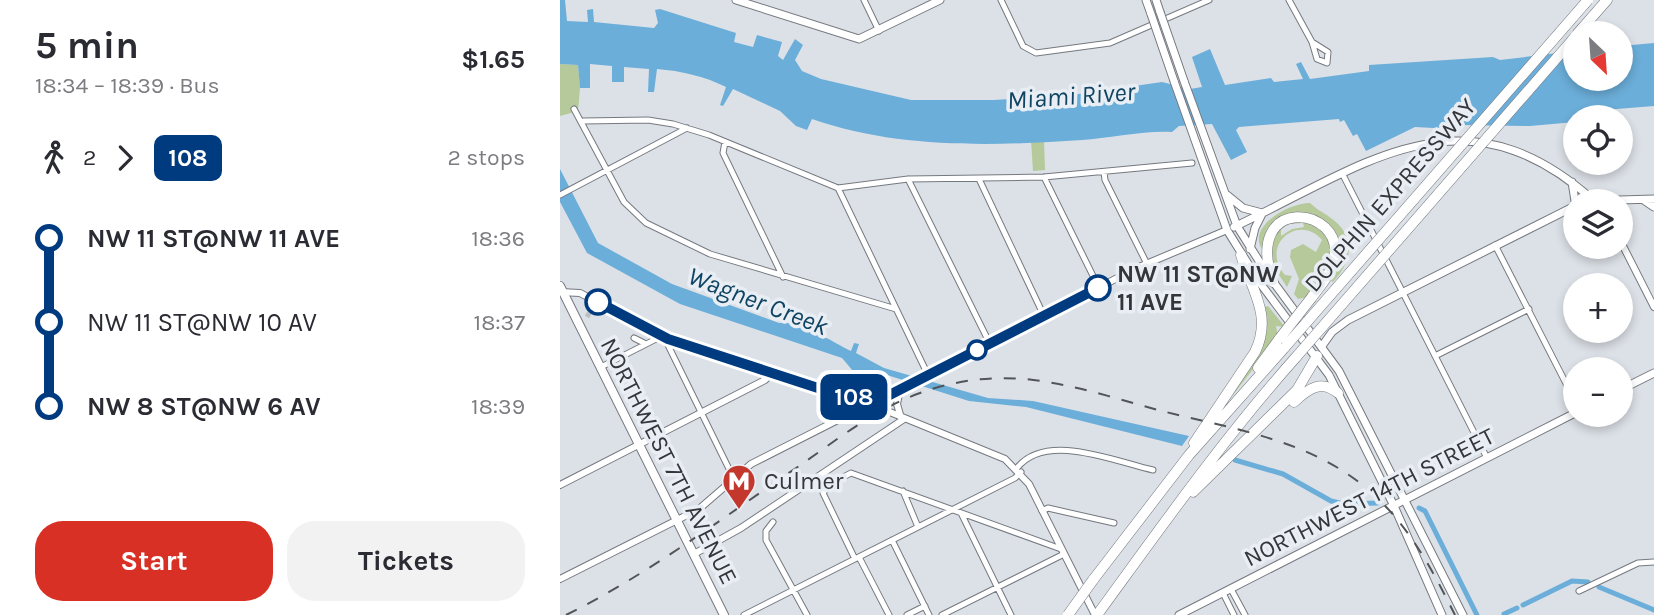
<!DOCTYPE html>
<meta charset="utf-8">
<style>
body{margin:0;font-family:Karla,sans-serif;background:#f2f2f3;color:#2b2b33;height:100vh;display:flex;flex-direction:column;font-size:26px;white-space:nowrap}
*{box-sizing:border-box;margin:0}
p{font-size:23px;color:#7c7c81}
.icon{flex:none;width:38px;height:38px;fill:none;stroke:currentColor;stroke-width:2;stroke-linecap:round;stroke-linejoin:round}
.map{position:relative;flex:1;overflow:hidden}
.details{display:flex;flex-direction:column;background:#fff;width:560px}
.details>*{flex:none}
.badge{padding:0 14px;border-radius:10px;font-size:24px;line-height:46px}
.needle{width:46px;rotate:155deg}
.buttons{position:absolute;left:1003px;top:21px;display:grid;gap:14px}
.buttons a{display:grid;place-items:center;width:70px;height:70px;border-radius:50%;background:#fff;box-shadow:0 4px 10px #0003;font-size:35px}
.map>.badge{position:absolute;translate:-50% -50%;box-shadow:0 0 0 4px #fff}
.legs{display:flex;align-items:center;gap:10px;height:77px;padding:0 35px;font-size:23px}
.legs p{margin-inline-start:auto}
.headline{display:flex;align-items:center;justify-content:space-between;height:119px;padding:0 35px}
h1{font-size:38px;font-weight:700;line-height:52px}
.action{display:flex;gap:14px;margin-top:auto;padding:14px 35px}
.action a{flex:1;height:80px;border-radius:28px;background:#d93025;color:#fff;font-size:28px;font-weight:700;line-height:80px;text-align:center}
.action a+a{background:#f2f2f3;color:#2b2b33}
ul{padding:0 35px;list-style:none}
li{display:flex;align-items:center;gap:24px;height:84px;font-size:26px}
li i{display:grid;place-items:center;width:10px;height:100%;margin:0 9px;background:currentColor}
li i::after{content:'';width:18px;height:18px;margin:-9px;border:5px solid;border-radius:50%;background:#fff}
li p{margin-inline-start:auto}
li:first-child i{background:linear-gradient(#0000 50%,currentColor 0)}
li:last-child i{background:linear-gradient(currentColor 50%,#0000 0)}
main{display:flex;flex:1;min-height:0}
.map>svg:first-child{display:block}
.green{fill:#b5c99a}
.water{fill:#6baed9}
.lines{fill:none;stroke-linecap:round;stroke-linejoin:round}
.canal{stroke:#6baed9;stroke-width:5}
.minor-tunnel{stroke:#babfc4;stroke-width:5;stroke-dasharray:5 2.5;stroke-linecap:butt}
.minor-casing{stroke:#75797f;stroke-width:7}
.tertiary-casing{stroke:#75797f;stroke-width:8}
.secondary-casing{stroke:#75797f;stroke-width:9}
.primary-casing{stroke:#75797f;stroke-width:10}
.motorway-casing{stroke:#75797f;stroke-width:11}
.minor{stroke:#fff;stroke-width:5}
.tertiary{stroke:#fff;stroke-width:6}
.secondary{stroke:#fff;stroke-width:7}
.primary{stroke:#fff;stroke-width:8}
.motorway{stroke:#fff;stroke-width:10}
.rail{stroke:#525558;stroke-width:2;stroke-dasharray:12 12;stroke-linecap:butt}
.secondary-bridge-casing{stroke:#75797f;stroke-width:9;stroke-linecap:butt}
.motorway-bridge-casing{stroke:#75797f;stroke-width:11;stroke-linecap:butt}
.secondary-bridge{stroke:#fff;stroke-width:7}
.motorway-bridge{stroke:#fff;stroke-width:10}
.line-1-casing{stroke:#fff;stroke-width:16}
.line-1{stroke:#003b80;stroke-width:10}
.stop-1-dot{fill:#fff;stroke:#003b80;stroke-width:3.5}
.labels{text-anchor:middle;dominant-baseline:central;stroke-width:7;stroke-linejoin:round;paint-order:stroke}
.street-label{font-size:24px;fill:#343639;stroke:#e9eef5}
.stop-label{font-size:24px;font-weight:bold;fill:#343639;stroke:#e9eef5;text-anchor:start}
.poi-label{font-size:24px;fill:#343639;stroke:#e9eef5;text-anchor:start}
.water-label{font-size:26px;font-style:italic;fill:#0f4562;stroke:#e9eef5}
</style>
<main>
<section class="details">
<div class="headline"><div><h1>5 min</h1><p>18:34 – 18:39 · Bus</p></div><b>$1.65</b></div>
<div class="legs"><svg class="icon" aria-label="walk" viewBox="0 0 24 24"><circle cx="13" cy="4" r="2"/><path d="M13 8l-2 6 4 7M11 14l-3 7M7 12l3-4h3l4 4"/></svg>2<svg class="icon" aria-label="forward" viewBox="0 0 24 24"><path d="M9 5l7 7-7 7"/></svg><b class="badge" style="background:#003b80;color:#fff">108</b><p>2 stops</p></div>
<ul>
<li><i style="color:#003b80"></i><b>NW 11 ST@NW 11 AVE</b><p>18:36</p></li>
<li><i style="color:#003b80"></i><span>NW 11 ST@NW 10 AV</span><p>18:37</p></li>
<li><i style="color:#003b80"></i><b>NW 8 ST@NW 6 AV</b><p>18:39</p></li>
</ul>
<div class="action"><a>Start</a><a>Tickets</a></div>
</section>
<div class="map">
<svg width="1094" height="615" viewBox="0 0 1094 615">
<rect width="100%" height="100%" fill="#dce1e7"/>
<!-- green -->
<path class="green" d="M0,64L18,65L20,88L18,111L0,116Z
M471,140L484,141L485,170L473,171Z
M750,203C758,211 769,215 777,223C797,242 789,265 773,282L769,280L776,240L747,214L706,235L702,249C687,227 728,203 750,203Z
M734,221L756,225L769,238V264L748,297L738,299L734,294L739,279L730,257L731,250L743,244L756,252L762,240C739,213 699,245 725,275L732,276L727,287L715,269L709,245L721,227V236L732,229L744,227L743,223L730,224Z
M708,306L725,327L716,326L718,337L673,395L670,393L694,358L704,307Z"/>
<!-- water -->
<path class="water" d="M0,0H5L7,21L28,22L27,10L33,9L34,22L94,28L98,23L95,10L100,9L176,33L174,42L193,47L197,35L222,42L218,56L223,60L235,39L243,45L235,60L242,71L261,79L351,100H434L512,95L602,82L630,89L642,87L632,57L650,49L665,85L711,78L714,82L743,79L736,64L741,62L750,79L809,71V65L933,57L940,60L1015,51V79H1060L1061,46L1094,43V106L1044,110L1025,117H1015V122L970,126L899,125L892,129L855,127L806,151L797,134L793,136L784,120L780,122L779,119L679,127L676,130L687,152L671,160L652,124L619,126L612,132C588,130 548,138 522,140C432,146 338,149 252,119L247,130L236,126L220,111L173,89L163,106L160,105L166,87C144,76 121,71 97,69L94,92H88L89,69L64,67V82H52V66L30,64V88H20L18,65L0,64Z
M0,169L38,243L112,284L219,323C239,320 271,341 291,351L294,343L299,344L296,353L324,368L428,398L473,401L629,436L622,446L466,407L409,401L327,375L309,386L295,381L293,371L282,358L120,304L27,253L0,202Z"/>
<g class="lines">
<!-- canal -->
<path class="canal" d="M675,460L723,474L771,501L784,504L818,503
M859,508L865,511L917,615
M1039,587L1094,610
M963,605L1012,581L1028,582
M944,614L957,608"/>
<!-- minor-tunnel -->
<path class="minor-tunnel" d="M27,317L32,308"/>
<defs>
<path id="minor" d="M304,0L319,31
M441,0L463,46L476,53L550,43L649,0
M729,0L752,42L757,59L767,63L768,52L752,42
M14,109L64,202L86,223L150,254L336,309
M23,121L88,120L113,124L149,135L278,188L348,179L484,177L632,163
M165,142L163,153L223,277
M544,172L545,180L587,264
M782,173L927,458
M484,177L539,288
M348,179L430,344
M419,179L484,316
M278,188L368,375
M0,195L127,128
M935,245L1015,401
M32,308L37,301
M104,337L173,477
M74,338L86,344
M875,356L969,309
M41,367L102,336
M457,468C486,431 556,462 593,470
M343,491L358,527
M482,511L488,508L554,523
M401,513L451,615
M213,522L206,531V540L247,615
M332,540L369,615
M299,557L329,615
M295,559L263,493L270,484L291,473L501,549
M671,589L685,615
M1019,591L1078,563L1094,562
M663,593L674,615
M184,615L455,478L461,472
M347,615L365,606
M382,615L504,554"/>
<path id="tertiary" d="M1060,240L1094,307
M0,292L20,293L108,339L293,397L445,459L469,484L535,615
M340,389L337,404L341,418
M0,485L205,380L213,372
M134,554L181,528L344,419
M0,579L139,509L191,464L579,267L667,230"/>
<path id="secondary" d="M176,0L299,39L380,0
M586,0L591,14
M596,0L600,12
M614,81L667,230L700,283L769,375L834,506L882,615
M624,81L677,226L706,272L779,371L903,615
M1012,182L1015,201
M667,195L683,208L702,213
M1026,201L1094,199
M1085,201L1094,207
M674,227C804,166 902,83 1033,200
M690,249L695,228L702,214
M762,346L772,332L788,320L1015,206
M1060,390L1094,373
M619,615L1015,413"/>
<path id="primary" d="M0,286L164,615"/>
<path id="motorway" d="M1018,33L1047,0
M713,282C682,193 786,206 774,259C771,274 761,285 752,297
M698,368L720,338
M734,402C748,389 761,379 778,393
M634,443L695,352C713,315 691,289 681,255
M633,492L737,390L757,356
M533,580L629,455L725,347
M537,615C602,526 664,438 737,356"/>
</defs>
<!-- minor casing -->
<use href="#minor" class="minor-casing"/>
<!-- tertiary casing -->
<use href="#tertiary" class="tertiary-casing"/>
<!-- secondary casing -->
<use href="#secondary" class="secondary-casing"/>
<!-- primary casing -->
<use href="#primary" class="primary-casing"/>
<!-- motorway casing -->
<use href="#motorway" class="motorway-casing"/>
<!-- minor -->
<use href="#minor" class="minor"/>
<!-- tertiary -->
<use href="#tertiary" class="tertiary"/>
<!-- secondary -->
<use href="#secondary" class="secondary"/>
<!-- primary -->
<use href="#primary" class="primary"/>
<!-- motorway -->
<use href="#motorway" class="motorway"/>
<!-- rail -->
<path class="rail" d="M6,615C89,574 165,516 242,464C279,438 316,409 360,393C393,381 429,376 464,379C509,383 554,398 598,410C664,427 740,438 796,480C843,515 869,563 895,615"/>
<defs>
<path id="secondary-bridge" d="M600,12L624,81
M591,14L614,81"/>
<path id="motorway-bridge" d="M720,338L752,297
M725,347L1028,0
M737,356L1015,37
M508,615L533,580"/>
</defs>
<!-- secondary-bridge casing -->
<use href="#secondary-bridge" class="secondary-bridge-casing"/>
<!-- motorway-bridge casing -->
<use href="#motorway-bridge" class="motorway-bridge-casing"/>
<!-- secondary-bridge -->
<use href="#secondary-bridge" class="secondary-bridge"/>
<!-- motorway-bridge -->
<use href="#motorway-bridge" class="motorway-bridge"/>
</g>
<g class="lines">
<defs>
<path id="line-1" d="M38,302L108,339L310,405L538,288"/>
</defs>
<!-- line-1 casing -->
<use href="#line-1" class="line-1-casing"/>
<!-- line-1 -->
<use href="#line-1" class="line-1"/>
</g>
<!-- icons -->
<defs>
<symbol id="metro-pin" viewBox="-11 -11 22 30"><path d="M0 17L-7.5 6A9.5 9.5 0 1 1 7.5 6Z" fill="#c4372c" stroke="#e9eef5"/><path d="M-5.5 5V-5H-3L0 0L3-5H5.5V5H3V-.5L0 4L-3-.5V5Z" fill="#fff"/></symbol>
</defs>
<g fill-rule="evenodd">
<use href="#metro-pin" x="160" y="462" width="38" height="52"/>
</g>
<!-- markers -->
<g class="stop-1-dot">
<circle cx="538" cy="288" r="12"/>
<circle cx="38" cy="302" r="12"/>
<circle cx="417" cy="350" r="9"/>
</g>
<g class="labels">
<!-- street labels -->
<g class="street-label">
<text transform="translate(830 195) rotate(-49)">DOLPHIN EXPRESSWAY</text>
<text transform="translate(109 461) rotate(63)">NORTHWEST 7TH AVENUE</text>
<text transform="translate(809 497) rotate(-27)">NORTHWEST 14TH STREET</text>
</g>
<!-- stop labels -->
<g class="stop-label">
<text x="557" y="274">NW 11 ST@NW<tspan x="557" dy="28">11 AVE</tspan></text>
</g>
<!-- poi labels -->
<g class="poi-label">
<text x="204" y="481">Culmer</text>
</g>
<!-- water labels -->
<g class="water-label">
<text transform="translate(511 96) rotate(-4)">Miami River</text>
<text transform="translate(198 301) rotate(21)">Wagner Creek</text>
</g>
</g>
</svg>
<div class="buttons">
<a><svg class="needle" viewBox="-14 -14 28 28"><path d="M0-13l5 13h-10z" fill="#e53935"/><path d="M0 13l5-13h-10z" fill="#7c7c81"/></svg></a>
<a><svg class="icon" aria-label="locate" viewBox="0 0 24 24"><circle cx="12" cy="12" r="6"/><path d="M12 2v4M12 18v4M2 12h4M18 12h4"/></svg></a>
<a><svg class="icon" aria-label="layers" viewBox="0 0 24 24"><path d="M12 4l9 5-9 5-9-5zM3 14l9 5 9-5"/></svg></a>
<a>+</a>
<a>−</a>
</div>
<b class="badge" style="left:294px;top:397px;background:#003b80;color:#fff">108</b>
</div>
</main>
